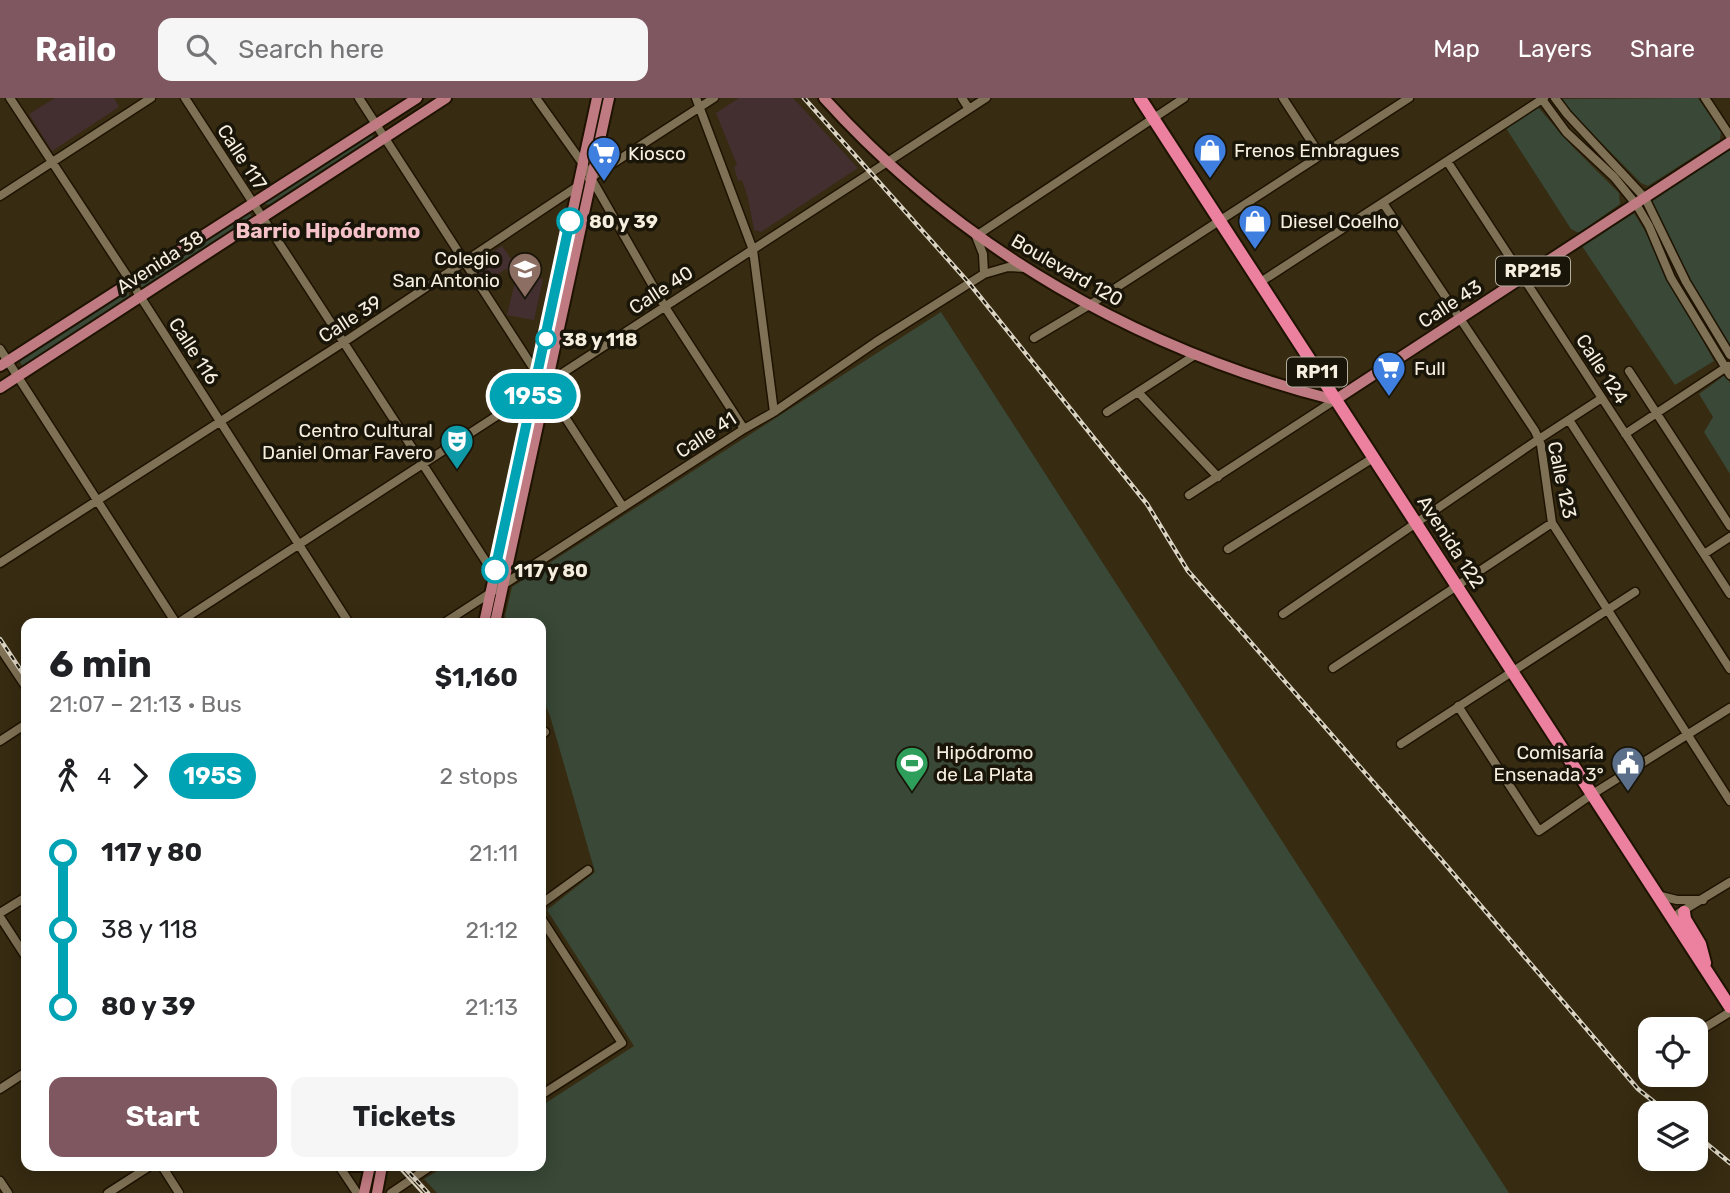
<!DOCTYPE html>
<meta charset="utf-8">
<style>
body{margin:0;font-family:Rubik,sans-serif;background:#f6f6f6;color:#202124;height:100vh;display:flex;flex-direction:column;font-size:26px;white-space:nowrap}
*{box-sizing:border-box;margin:0}
p{font-size:23px;color:#757577}
.icon{flex:none;width:38px;height:38px;fill:none;stroke:currentColor;stroke-width:2;stroke-linecap:round;stroke-linejoin:round}
.map{position:relative;flex:1;overflow:hidden}
.drawer{position:absolute;left:21px;top:520px;width:525px;height:553px;display:flex;flex-direction:column;background:#fff;border-radius:14px;box-shadow:0 4px 18px #0003}
.drawer>*{flex:none}
.badge{padding:0 14px;border-radius:23px;font-size:24px;line-height:46px}
.controls{position:absolute;left:1638px;top:919px;display:grid;gap:14px}
.controls a{display:grid;place-items:center;width:70px;height:70px;border-radius:14px;background:#fff;box-shadow:0 4px 18px #0003;font-size:35px}
.map>.badge{position:absolute;translate:-50% -50%;box-shadow:0 0 0 4px #fff}
.legs{display:flex;align-items:center;gap:10px;height:77px;padding:0 28px;font-size:23px}
.legs p{margin-inline-start:auto}
.headline{display:flex;align-items:center;justify-content:space-between;height:119px;padding:0 28px}
h1{font-size:38px;font-weight:700;line-height:52px}
.primary-button{display:flex;gap:14px;margin-top:auto;padding:14px 28px}
.primary-button a{flex:1;height:80px;border-radius:14px;background:#7f5760;color:#fff;font-size:28px;font-weight:700;line-height:80px;text-align:center}
.primary-button a+a{background:#f6f6f6;color:#202124}
ul{padding:0 28px;list-style:none}
li{display:flex;align-items:center;gap:24px;height:77px;font-size:26px}
li i{display:grid;place-items:center;width:10px;height:100%;margin:0 9px;background:currentColor}
li i::after{content:'';width:18px;height:18px;margin:-9px;border:5px solid;border-radius:50%;background:#fff}
li p{margin-inline-start:auto}
li:first-child i{background:linear-gradient(#0000 50%,currentColor 0)}
li:last-child i{background:linear-gradient(currentColor 50%,#0000 0)}
header{display:flex;align-items:center;gap:42px;box-sizing:border-box;height:98px;padding:0 35px;background:#7f5760;color:#fff}
header strong{font-size:33px}
nav{display:flex;gap:38px;margin-inline-start:auto;font-size:24px}
.search{width:490px;height:63px;background:#f6f6f6;display:flex;align-items:center;gap:18px;box-sizing:border-box;padding:0 24px;border-radius:14px;color:#757577;font-size:26px}
.map>svg:first-child{display:block}
.education{fill:#432f30}
.green{fill:#394837}
.lines{fill:none;stroke-linecap:round;stroke-linejoin:round}
.minor-casing{stroke:#1e1300;stroke-width:11}
.major-casing{stroke:#1e1300;stroke-width:14}
.highway-casing{stroke:#1e1300;stroke-width:16}
.minor{stroke:#7f7155;stroke-width:8}
.major{stroke:#c07a81;stroke-width:10}
.highway{stroke:#ec809f;stroke-width:12}
.tram{stroke:#dcd4c2;stroke-width:2}
.rail-casing{stroke:#dcd4c2;stroke-width:4.5}
.rail{stroke:#1a1509;stroke-width:2;stroke-dasharray:5;stroke-linecap:butt}
.line-1-casing{stroke:#fff;stroke-width:16}
.line-1{stroke:#00a3b4;stroke-width:10}
.stop-1-dot{fill:#fff;stroke:#00a3b4;stroke-width:3.5}
.labels{text-anchor:middle;dominant-baseline:central;stroke-width:7;stroke-linejoin:round;paint-order:stroke}
.shield{fill:#1a1509;stroke:#b4ae9f;stroke-width:2}
.shield-label{font-size:18px;font-weight:bold;fill:#f6efdf}
.poi-label{font-size:19px;fill:#f6efdf;stroke:#1a1509;text-anchor:start}
.street-label{font-size:19px;fill:#f6efdf;stroke:#1a1509}
.stop-label{font-size:19px;font-weight:bold;fill:#f6efdf;stroke:#1a1509;text-anchor:start}
.neighbourhood-label{font-size:21px;font-weight:bold;fill:#f6c2ca;stroke:#1a1509}
</style>
<header>
<strong>Railo</strong>
<div class="search"><svg class="icon" aria-label="search" viewBox="0 0 24 24"><circle cx="10" cy="10" r="6"/><path d="M15 15l6 6"/></svg>Search here</div>
<nav><a>Map</a><a>Layers</a><a>Share</a></nav>
</header>
<div class="map">
<svg width="1730" height="1095" viewBox="0 0 1730 1095">
<rect width="100%" height="100%" fill="#372b11"/>
<!-- education -->
<path class="education" d="M55,0H114L119,9L52,53L29,16Z
M739,0H793L858,70L761,134L754,132L748,100L742,82L738,83L734,69L737,67L716,15Z
M502,148L514,165L515,175L521,173L522,177L543,181L534,222L507,217L515,184L506,171L484,185L473,169V166Z"/>
<!-- green -->
<path class="green" d="M1698,0L1721,34L1720,42L1648,88L1641,85L1558,1Z
M1537,8L1572,48L1619,95L1620,106L1579,135L1571,131L1504,27Z
M368,35L373,37L372,42L271,107L265,106L266,100Z
M1727,52L1730,53V247L1685,173L1649,102Z
M246,114L251,116L252,121L143,190L140,187L141,182Z
M1634,115L1656,151L1669,181L1714,263L1675,287L1582,148Z
M125,191L129,195V200L23,269L18,261Z
M941,214L1509,1095H437L424,1081L446,1068H541V1008L634,948L547,812L595,774L550,618L541,597V525H508L505,518L512,489Z
M1725,277L1730,285V376L1704,334L1713,319L1699,296Z"/>
<g class="lines">
<defs>
<path id="minor" d="M10,0L131,184L349,525
M185,0L496,479
M359,0L623,409
M536,0L583,66L665,209L744,331
M696,0L753,152L774,314
M962,0L969,11
M1283,0L1320,57
M1541,0L1566,34L1614,79L1636,106L1649,128L1671,180L1730,277
M1555,0L1567,16L1645,100L1686,184L1730,257
M1705,0L1730,38
M1447,63L1730,496
M589,81L714,0
M0,98L151,0
M1383,105L1535,333L1541,347L1552,425L1730,703
M984,176L983,156L976,138L1184,0
M1259,185L1544,0
M1034,240L1091,206L1409,0
M0,251L176,525
M1629,273L1730,428
M1138,294L1218,379
M1107,314L1195,257
M1569,322L1730,571
M1625,336L1728,268
M1189,397L1335,302
M1228,451L1373,360
M1704,456L1730,439
M0,465L344,244L578,88
M1283,516L1539,341L1602,300
M178,525L986,0
M444,525L744,331L774,314L876,244L984,176L1008,169L1026,170
M0,550L26,589
M1333,570L1552,425
M1458,608L1539,733L1591,697L1730,610
M541,637L545,634
M0,643L26,626
M1401,646L1635,494
M1657,797L1677,802H1703
M541,806L588,772
M0,815L26,799
M1679,815L1730,784
M0,819L26,859
M541,820L622,945L541,997
M1696,935L1730,914
M0,991L26,974
M162,1068L179,1095
M339,1068L357,1095
M0,1083L8,1095
M108,1095L150,1068
M391,1095L431,1068"/>
<path id="major" d="M824,0C959,150 1141,253 1335,302L1730,44
M0,268L417,0
M0,290L446,0
M484,525L597,0
M495,525L609,0
M348,1068H361
M364,1095L370,1068
M377,1095L382,1068"/>
<path id="highway" d="M1140,0L1730,909
M1684,814L1685,821L1700,846L1705,865"/>
</defs>
<!-- minor casing -->
<use href="#minor" class="minor-casing"/>
<!-- major casing -->
<use href="#major" class="major-casing"/>
<!-- highway casing -->
<use href="#highway" class="highway-casing"/>
<!-- minor -->
<use href="#minor" class="minor"/>
<!-- major -->
<use href="#major" class="major"/>
<!-- highway -->
<use href="#highway" class="highway"/>
<!-- tram -->
<path class="tram" d="M397,1068L422,1095"/>
<defs>
<path id="rail" d="M804,0L969,185L1147,406L1188,473L1439,759L1638,991L1668,1015
M0,541L26,580
M1696,1037L1730,1065
M403,1068L428,1095"/>
</defs>
<!-- rail casing -->
<use href="#rail" class="rail-casing"/>
<!-- rail -->
<use href="#rail" class="rail"/>
</g>
<g class="lines">
<defs>
<path id="line-1" d="M495,472L570,123"/>
</defs>
<!-- line-1 casing -->
<use href="#line-1" class="line-1-casing"/>
<!-- line-1 -->
<use href="#line-1" class="line-1"/>
</g>
<!-- icons -->
<defs>
<symbol id="shop-pin" viewBox="-11 -11 22 30"><path d="M0 17L-7.5 6A9.5 9.5 0 1 1 7.5 6Z" fill="#3f7fe0" stroke="#1a1509"/><path d="M-5-2.5h2.3a2.7 3.5 0 0 1 5.4 0H5L5.5 6h-11ZM-1.5-2.5h3a1.5 2.3 0 0 0-3 0Z" fill="#fff"/></symbol>
<symbol id="supermarket-pin" viewBox="-11 -11 22 30"><path d="M0 17L-7.5 6A9.5 9.5 0 1 1 7.5 6Z" fill="#3f7fe0" stroke="#1a1509"/><path d="M-6-5.5h2.5l.6 2H6L4.5 2H-2.5L-4.4-4H-6ZM-1.5 3.2a1.3 1.3 0 1 0 .1 0ZM3 3.2a1.3 1.3 0 1 0 .1 0Z" fill="#fff"/></symbol>
<symbol id="school-pin" viewBox="-11 -11 22 30"><path d="M0 17L-7.5 6A9.5 9.5 0 1 1 7.5 6Z" fill="#8d6e63" stroke="#1a1509"/><path d="M0-5L7-2L0 1L-7-2ZM-4 1L0 2.5L4 1V4Q0 6-4 4Z" fill="#fff"/></symbol>
<symbol id="theatre-pin" viewBox="-11 -11 22 30"><path d="M0 17L-7.5 6A9.5 9.5 0 1 1 7.5 6Z" fill="#0f9aa8" stroke="#1a1509"/><path d="M-5-5.5Q0-4 5-5.5V0Q5 5 0 6Q-5 5-5 0ZM-3.3-2.5H-1v1.5H-3.3ZM1-2.5H3.3v1.5H1ZM-2.8 1Q0 5.5 2.8 1Z" fill="#fff"/></symbol>
<symbol id="stadium-pin" viewBox="-11 -11 22 30"><path d="M0 17L-7.5 6A9.5 9.5 0 1 1 7.5 6Z" fill="#2e9e5b" stroke="#1a1509"/><path d="M0-5a6.5 5 0 1 0 0 10a6.5 5 0 1 0 0-10ZM-3.5-1.8h7v3.6h-7Z" fill="#fff"/></symbol>
<symbol id="civic-pin" viewBox="-11 -11 22 30"><path d="M0 17L-7.5 6A9.5 9.5 0 1 1 7.5 6Z" fill="#5c6f8a" stroke="#1a1509"/><path d="M-.6-6.5H3V-4.5H.6V-3L4-1V1h2V6H-6V1h2V-1L-.6-3ZM-1.2 2.5V6h2.4V2.5Z" fill="#fff"/></symbol>
</defs>
<g fill-rule="evenodd">
<use href="#shop-pin" x="1191" y="33" width="38" height="52"/>
<use href="#supermarket-pin" x="585" y="36" width="38" height="52"/>
<use href="#shop-pin" x="1236" y="104" width="38" height="52"/>
<use href="#school-pin" x="506" y="152" width="38" height="52"/>
<use href="#supermarket-pin" x="1370" y="251" width="38" height="52"/>
<use href="#theatre-pin" x="438" y="324" width="38" height="52"/>
<use href="#stadium-pin" x="893" y="646" width="38" height="52"/>
<use href="#civic-pin" x="1609" y="646" width="38" height="52"/>
</g>
<!-- markers -->
<g class="stop-1-dot">
<circle cx="570" cy="123" r="12"/>
<circle cx="546" cy="241" r="9"/>
<circle cx="495" cy="472" r="12"/>
</g>
<g class="labels">
<!-- shield labels -->
<g class="shield">
<rect x="1496" y="158.5" width="74" height="29" rx="5"/>
<rect x="1287" y="259.5" width="60" height="29" rx="5"/>
</g>
<g class="shield-label">
<text x="1533" y="173">RP215</text>
<text x="1317" y="274">RP11</text>
</g>
<!-- poi labels -->
<g class="poi-label">
<text x="1234" y="52">Frenos Embragues</text>
<text x="628" y="55">Kiosco</text>
<text x="1280" y="123">Diesel Coelho</text>
<text x="500" y="160" text-anchor="end">Colegio<tspan x="500" dy="22">San Antonio</tspan></text>
<text x="1414" y="270">Full</text>
<text x="433" y="332" text-anchor="end">Centro Cultural<tspan x="433" dy="22">Daniel Omar Favero</tspan></text>
<text x="936" y="654">Hipódromo<tspan x="936" dy="22">de La Plata</tspan></text>
<text x="1604" y="654" text-anchor="end">Comisaría<tspan x="1604" dy="22">Ensenada 3°</tspan></text>
</g>
<!-- street labels -->
<g class="street-label">
<text transform="translate(242 59) rotate(57)">Calle 117</text>
<text transform="translate(160 164) rotate(-33)">Avenida 38</text>
<text transform="translate(1067 172) rotate(30)">Boulevard 120</text>
<text transform="translate(661 192) rotate(-33)">Calle 40</text>
<text transform="translate(1450 206) rotate(-33)">Calle 43</text>
<text transform="translate(350 221) rotate(-33)">Calle 39</text>
<text transform="translate(194 253) rotate(57)">Calle 116</text>
<text transform="translate(1602 271) rotate(57)">Calle 124</text>
<text transform="translate(706 337) rotate(-33)">Calle 41</text>
<text transform="translate(1562 382) rotate(78)">Calle 123</text>
<text transform="translate(1451 444) rotate(57)">Avenida 122</text>
</g>
<!-- stop labels -->
<g class="stop-label">
<text x="589" y="123">80 y 39</text>
<text x="562" y="241">38 y 118</text>
<text x="514" y="472">117 y 80</text>
</g>
<!-- neighbourhood labels -->
<g class="neighbourhood-label">
<text x="328" y="132">Barrio Hipódromo</text>
</g>
</g>
</svg>
<div class="controls">
<a><svg class="icon" aria-label="locate" viewBox="0 0 24 24"><circle cx="12" cy="12" r="6"/><path d="M12 2v4M12 18v4M2 12h4M18 12h4"/></svg></a>
<a><svg class="icon" aria-label="layers" viewBox="0 0 24 24"><path d="M12 4l9 5-9 5-9-5zM3 14l9 5 9-5"/></svg></a>
</div>
<b class="badge" style="left:533px;top:298px;background:#00a3b4;color:#fff">195S</b>
<section class="drawer">
<div class="headline"><div><h1>6 min</h1><p>21:07 – 21:13 · Bus</p></div><b>$1,160</b></div>
<div class="legs"><svg class="icon" aria-label="walk" viewBox="0 0 24 24"><circle cx="13" cy="4" r="2"/><path d="M13 8l-2 6 4 7M11 14l-3 7M7 12l3-4h3l4 4"/></svg>4<svg class="icon" aria-label="forward" viewBox="0 0 24 24"><path d="M9 5l7 7-7 7"/></svg><b class="badge" style="background:#00a3b4;color:#fff">195S</b><p>2 stops</p></div>
<ul>
<li><i style="color:#00a3b4"></i><b>117 y 80</b><p>21:11</p></li>
<li><i style="color:#00a3b4"></i><span>38 y 118</span><p>21:12</p></li>
<li><i style="color:#00a3b4"></i><b>80 y 39</b><p>21:13</p></li>
</ul>
<div class="primary-button"><a>Start</a><a>Tickets</a></div>
</section>
</div>
